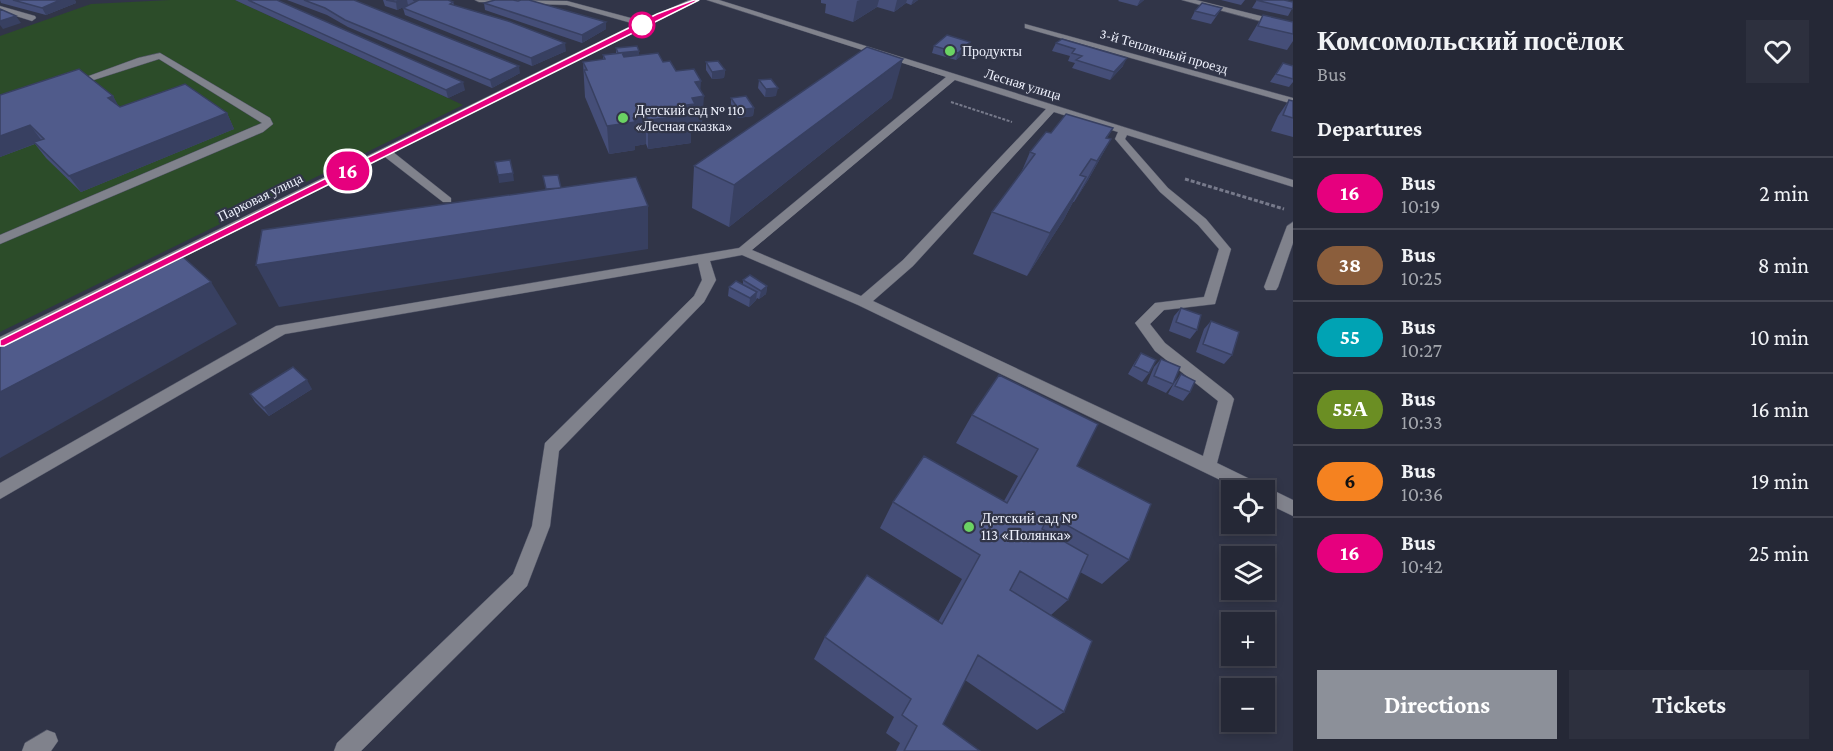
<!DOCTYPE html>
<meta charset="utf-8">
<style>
body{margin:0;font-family:"Crimson Pro",serif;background:#2d303e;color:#f1f3f6;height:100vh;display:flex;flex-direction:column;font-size:22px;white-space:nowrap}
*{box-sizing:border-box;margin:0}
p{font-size:20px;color:#a3a6ad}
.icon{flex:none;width:33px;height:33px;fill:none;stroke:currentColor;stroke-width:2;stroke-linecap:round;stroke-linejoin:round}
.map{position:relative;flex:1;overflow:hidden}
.panel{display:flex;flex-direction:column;background:#252836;width:540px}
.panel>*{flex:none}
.badge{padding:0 12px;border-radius:20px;font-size:21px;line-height:39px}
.controls{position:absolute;left:1221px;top:480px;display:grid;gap:12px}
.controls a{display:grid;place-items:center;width:54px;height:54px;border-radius:0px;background:#252836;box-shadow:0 3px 9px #0003,0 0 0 2px #424451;font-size:30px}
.map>.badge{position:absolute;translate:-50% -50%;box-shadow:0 0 0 3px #fff}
h2{padding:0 24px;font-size:22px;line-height:54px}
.round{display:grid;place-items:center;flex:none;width:63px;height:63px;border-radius:0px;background:#2d303e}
.summary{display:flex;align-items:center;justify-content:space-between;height:102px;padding:0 24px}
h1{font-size:28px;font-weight:700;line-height:45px}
.cta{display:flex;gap:12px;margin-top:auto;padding:12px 24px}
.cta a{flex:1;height:69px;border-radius:0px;background:#8c9099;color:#fff;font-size:24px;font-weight:700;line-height:69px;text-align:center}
.cta a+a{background:#2d303e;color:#f1f3f6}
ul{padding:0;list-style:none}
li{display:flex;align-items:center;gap:18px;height:72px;padding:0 24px;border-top:2px solid #424451}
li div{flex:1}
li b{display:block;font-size:22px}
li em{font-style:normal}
li .badge{min-width:66px;font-weight:700;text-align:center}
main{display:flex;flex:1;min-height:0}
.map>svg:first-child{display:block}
.green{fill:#2c4c29}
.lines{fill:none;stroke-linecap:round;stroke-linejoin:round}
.minor-casing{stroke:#4f5365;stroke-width:1}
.path-far1{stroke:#777a8b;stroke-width:2;stroke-dasharray:3 1.5;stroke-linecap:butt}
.path{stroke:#777a8b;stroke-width:3;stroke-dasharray:4 2;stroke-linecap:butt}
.minor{fill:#80828c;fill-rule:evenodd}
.wall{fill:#454e78}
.shaded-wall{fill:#384061}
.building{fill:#505b8b;stroke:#384061;stroke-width:1.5}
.line{fill:#e6007e;stroke:#fff;stroke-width:1.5}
.stop-dot{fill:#fff;stroke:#e6007e;stroke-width:3}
.poi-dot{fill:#6bd363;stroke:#313548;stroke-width:2}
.labels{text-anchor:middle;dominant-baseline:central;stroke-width:4.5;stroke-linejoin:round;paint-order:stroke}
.far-poi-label{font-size:14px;fill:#edf0fc;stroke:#313548;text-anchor:start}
.far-street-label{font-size:14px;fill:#edf0fc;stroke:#313548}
.poi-label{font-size:15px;fill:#edf0fc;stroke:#313548;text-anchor:start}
</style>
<main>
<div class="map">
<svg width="1293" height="751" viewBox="0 0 1293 751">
<rect width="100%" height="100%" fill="#313548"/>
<!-- green -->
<path class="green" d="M170,0H235L463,105L0,332V36L91,4Z"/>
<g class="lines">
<defs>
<path id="minor" d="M475,0L567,1L642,21L689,0H700L393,152L451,198V202H443L385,157L0,348V337L635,24L567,5L479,2Z
M707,0H719L1293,180V187L1127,135L1125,139L1168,188L1206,219L1231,249L1215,304L1164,310L1150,324L1165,343L1231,395L1234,399L1217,463L1293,500V516L1264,502V490H1241L858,305L742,255L710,261L716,280L704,302L559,451L550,526L527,586L361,751H334L337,743L513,574L532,526L545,443L694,296L702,280L698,263L285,334L0,499V483L276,326L739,248L946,77ZM955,80L1046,109L903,260L861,296L752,250ZM1054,112L1118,132L1115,139L1160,192L1198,225L1219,249L1204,297L1155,303L1135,323L1155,351L1218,401L1203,456L873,301L913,266Z
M1182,0H1196L1293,24V30Z
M0,6L35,16L36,18L32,21L0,11Z
M1025,24L1293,98V104L1025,28Z
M160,53L270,118L273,124L263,132L0,244V235L262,123L159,59L75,86L67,84L138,58Z
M1293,222V243L1278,287L1276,290H1266L1264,287L1287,226Z
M47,730L55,733L58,741L51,751H22L25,743Z"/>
</defs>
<!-- minor casing -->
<use href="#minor" class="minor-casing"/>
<!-- path-far1 -->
<path class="path-far1" d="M951,102L1012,122"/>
<!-- path -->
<path class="path" d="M1185,179L1284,209"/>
<!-- minor -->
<use href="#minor" class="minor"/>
</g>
<!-- wall -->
<path class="wall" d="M0,0H75L76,3L46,15L1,3Z
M235,0H277L465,90L448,98Z
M287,0H354L520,73L492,88L348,27L327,15Z
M383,0H448L453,2L454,5L566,51L532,66L405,15L403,8L409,5H408L397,10L385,6Z
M821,0H918L911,5L906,3L894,12L877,7L853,22L825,13L826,4L821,3Z
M1119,0H1144L1137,6L1118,1Z
M1221,0H1245L1241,5Z
M1257,0L1293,7L1288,16L1252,8Z
M484,3L606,22V29L582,43L485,10Z
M1222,8L1211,24L1191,19L1195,11Z
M1263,15L1293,22V41L1287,50L1248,40Z
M1056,43L1123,66L1110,80L1072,68L1075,63L1068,61L1070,56L1052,51Z
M934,46L968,50L956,60L932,53Z
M616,48L663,62L676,71L701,91L702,124L694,125V132H691V143L648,149L646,144L635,146V150L609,154L585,97L583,62L603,60V55L616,53Z
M706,62L725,70L724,78L712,79L706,70Z
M1283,63L1293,66V82L1289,87L1270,82Z
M759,80L776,96L765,97L758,88Z
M0,95L113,96L118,106L120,107L227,113L234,129L81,192L46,158L35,144L0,157Z
M731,98L754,108L753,116L738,118L731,106Z
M892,98L729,227L692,208L694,166Z
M1289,100L1293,101V137L1271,131L1278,116Z
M1113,128L1107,138L1111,139L1088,180L1074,202H1073L1064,219L1027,276L973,254L992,212L1021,173L1030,152L1051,133Z
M743,280L767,286L766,294L759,299L757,298L756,300L749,307L728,296L729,287L743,284Z
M1181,308L1197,330L1190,339L1169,331L1174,316Z
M1211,321L1232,355L1224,364L1196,352L1204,329Z
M1141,353L1149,373L1142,382L1128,374L1135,362Z
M1161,359L1173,384L1166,393L1147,384L1154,367Z
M1181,374L1190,392L1183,401L1168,394L1174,383Z
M312,389L269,416L255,402L250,394Z
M972,415L1077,466L1129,560L1102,584L1080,572L1068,600L1051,615L1064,712L1037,730L965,680L943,724L980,751H896L900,743L886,733L894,717L814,659L825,637L938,622L962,579L880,528L893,502L1004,501L1018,476L956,443Z"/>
<!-- shaded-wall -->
<path class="shaded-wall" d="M60,0H75L76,3L46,15L42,8Z
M401,0H407L408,5L397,10L396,2Z
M860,0H879L877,7L853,22L857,1Z
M897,0H907L906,3L894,12Z
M913,0H918L911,5Z
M1140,0H1144L1137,6Z
M16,16L21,23L3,29L0,25V21Z
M606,22V29L582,43V35Z
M970,42L968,50L956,60L958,53Z
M565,43L566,51L532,66L531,58Z
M639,51V59L618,61V53Z
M1127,58L1123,66L1110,80L1114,72Z
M903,59L892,98L729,227L734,185Z
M519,66L520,73L492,88L490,80Z
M725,70L724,78L712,79V72Z
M701,81L700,96H704L702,124L694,125V132H691V143L648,149V120L686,105L692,98L695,82Z
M463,82L465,90L448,98L446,90Z
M778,88L776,96L765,97L766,89Z
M113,96L122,112L108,98Z
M754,108L753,116L738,118L739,110Z
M227,113L234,129L81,192L69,176Z
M646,116V144L635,146V150L609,154L607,126L633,118Z
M30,125L42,141L0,157V136Z
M1111,139L1088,180L1074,202L1097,161Z
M513,173L514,181L499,183L498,175Z
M1086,177L1064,219L1027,276L1050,233Z
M648,206V249L279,307L256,265Z
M211,282L237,324L0,458V392Z
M767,286L766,294L759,299L761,291Z
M757,292L756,300L749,307L750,298Z
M307,380L312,389L269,416L264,408Z"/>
<!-- building -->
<path class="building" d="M13,0H60L42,8Z
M248,0H277L463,82L446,90Z
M304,0H354L519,66L490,80L345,20L325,8Z
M386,0H401L396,2Z
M413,0H448L453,2L450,4L508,21L565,43L531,58L403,8L417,1Z
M495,0H513L518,1L521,0H529L606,22L582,35L484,3Z
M1256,0H1284L1293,2V7L1292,9Z
M1202,3L1222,8L1215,16L1195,11Z
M0,9L16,16L0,21Z
M1263,15L1293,22V34L1258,26Z
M947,35L970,42L958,53L934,46Z
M1062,39L1127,58L1114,72L1076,60L1082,56L1072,53L1075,49L1056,43Z
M637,46L639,51L618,53L616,48Z
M867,47L903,59L734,185L694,166Z
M622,53L624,57L658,53L663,62L670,61L676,71L694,69L701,81L695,82L704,96L692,98L695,104L686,105L692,115L648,120L646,116L633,118L635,122L607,126L584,70H587L583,62L605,59L603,55Z
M718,61L725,70L712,72L706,62Z
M1283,63L1293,66V79L1276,74Z
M79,69L113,96L108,98L120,107L185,84L227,113L69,176L34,142L44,139L30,125L0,136V95Z
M771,79L778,88L766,89L759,80Z
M746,96L754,108L739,110L731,98Z
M1289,100L1293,101V118L1283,115Z
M1066,114L1113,128L1106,138L1111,139L1097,161L1091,159L1080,175L1086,177L1050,233L992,212L1035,154L1030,152L1046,132L1051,133Z
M510,160L513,173L498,175L495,162Z
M558,175L561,188L546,189L543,176Z
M636,177L648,206L256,265L262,230Z
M183,257L211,282L0,392V347Z
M750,275L767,286L761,291L743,280Z
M736,281L757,292L750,298L729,287Z
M1181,308L1201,315L1197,330L1176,322Z
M1211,321L1239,332L1232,355L1203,344Z
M1141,353L1156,360L1149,373L1134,366Z
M1161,359L1180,367L1173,384L1154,376Z
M293,367L307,380L264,408L250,394Z
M1181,374L1195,381L1190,392L1175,386Z
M999,375L1098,424L1077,466L1151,504L1129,560L1049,515L1042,529L1088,555L1068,600L1020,571L1010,590L1092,641L1064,712L978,655L943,724L980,751H904L917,726L902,715L911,699L825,637L867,575L942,624L980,555L893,502L924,456L1007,503L1038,449L972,415Z"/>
<!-- line -->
<path class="line" d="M694,0H699L4,346H0V340L657,14Z"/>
<!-- markers -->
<circle class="stop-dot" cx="642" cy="25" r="12"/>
<g class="poi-dot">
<circle cx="950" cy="51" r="6"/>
<circle cx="623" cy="118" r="6"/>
<circle cx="969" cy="527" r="6"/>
</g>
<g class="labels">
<!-- far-poi labels -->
<g class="far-poi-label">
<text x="962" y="51">Продукты</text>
<text x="635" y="110">Детский сад № 110<tspan x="635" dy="16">«Лесная сказка»</tspan></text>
</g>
<!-- far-street labels -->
<g class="far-street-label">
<text transform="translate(1164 51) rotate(16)">3-й Тепличный проезд</text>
<text transform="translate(1023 84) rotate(17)">Лесная улица</text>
<text transform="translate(260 197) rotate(-26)">Парковая улица</text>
</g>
<!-- poi labels -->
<g class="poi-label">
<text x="981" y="518">Детский сад №<tspan x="981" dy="17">113 «Полянка»</tspan></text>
</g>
</g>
</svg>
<div class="controls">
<a><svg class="icon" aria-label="locate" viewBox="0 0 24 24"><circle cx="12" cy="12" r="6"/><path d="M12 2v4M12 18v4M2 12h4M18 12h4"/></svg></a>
<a><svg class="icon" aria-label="layers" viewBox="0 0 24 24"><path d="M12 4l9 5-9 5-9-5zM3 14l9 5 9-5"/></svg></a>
<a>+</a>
<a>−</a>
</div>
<b class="badge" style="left:348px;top:171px;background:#e6007e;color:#fff">16</b>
</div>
<section class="panel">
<div class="summary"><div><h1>Комсомольский посёлок</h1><p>Bus</p></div><a class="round"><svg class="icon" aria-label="heart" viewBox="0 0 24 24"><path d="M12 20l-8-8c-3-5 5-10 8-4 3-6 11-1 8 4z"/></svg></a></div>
<h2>Departures</h2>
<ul>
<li><span class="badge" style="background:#e6007e;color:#fff">16</span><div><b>Bus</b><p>10:19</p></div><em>2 min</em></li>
<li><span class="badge" style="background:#8b5e3c;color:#fff">38</span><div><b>Bus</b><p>10:25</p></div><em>8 min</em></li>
<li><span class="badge" style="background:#00a3b4;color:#fff">55</span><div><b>Bus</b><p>10:27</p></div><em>10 min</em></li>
<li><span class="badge" style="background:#6b8e23;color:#fff">55А</span><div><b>Bus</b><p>10:33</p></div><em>16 min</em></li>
<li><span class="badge" style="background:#f58220;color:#111">6</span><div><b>Bus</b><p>10:36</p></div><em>19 min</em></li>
<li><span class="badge" style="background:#e6007e;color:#fff">16</span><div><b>Bus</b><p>10:42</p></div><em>25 min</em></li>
</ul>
<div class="cta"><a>Directions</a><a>Tickets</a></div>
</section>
</main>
